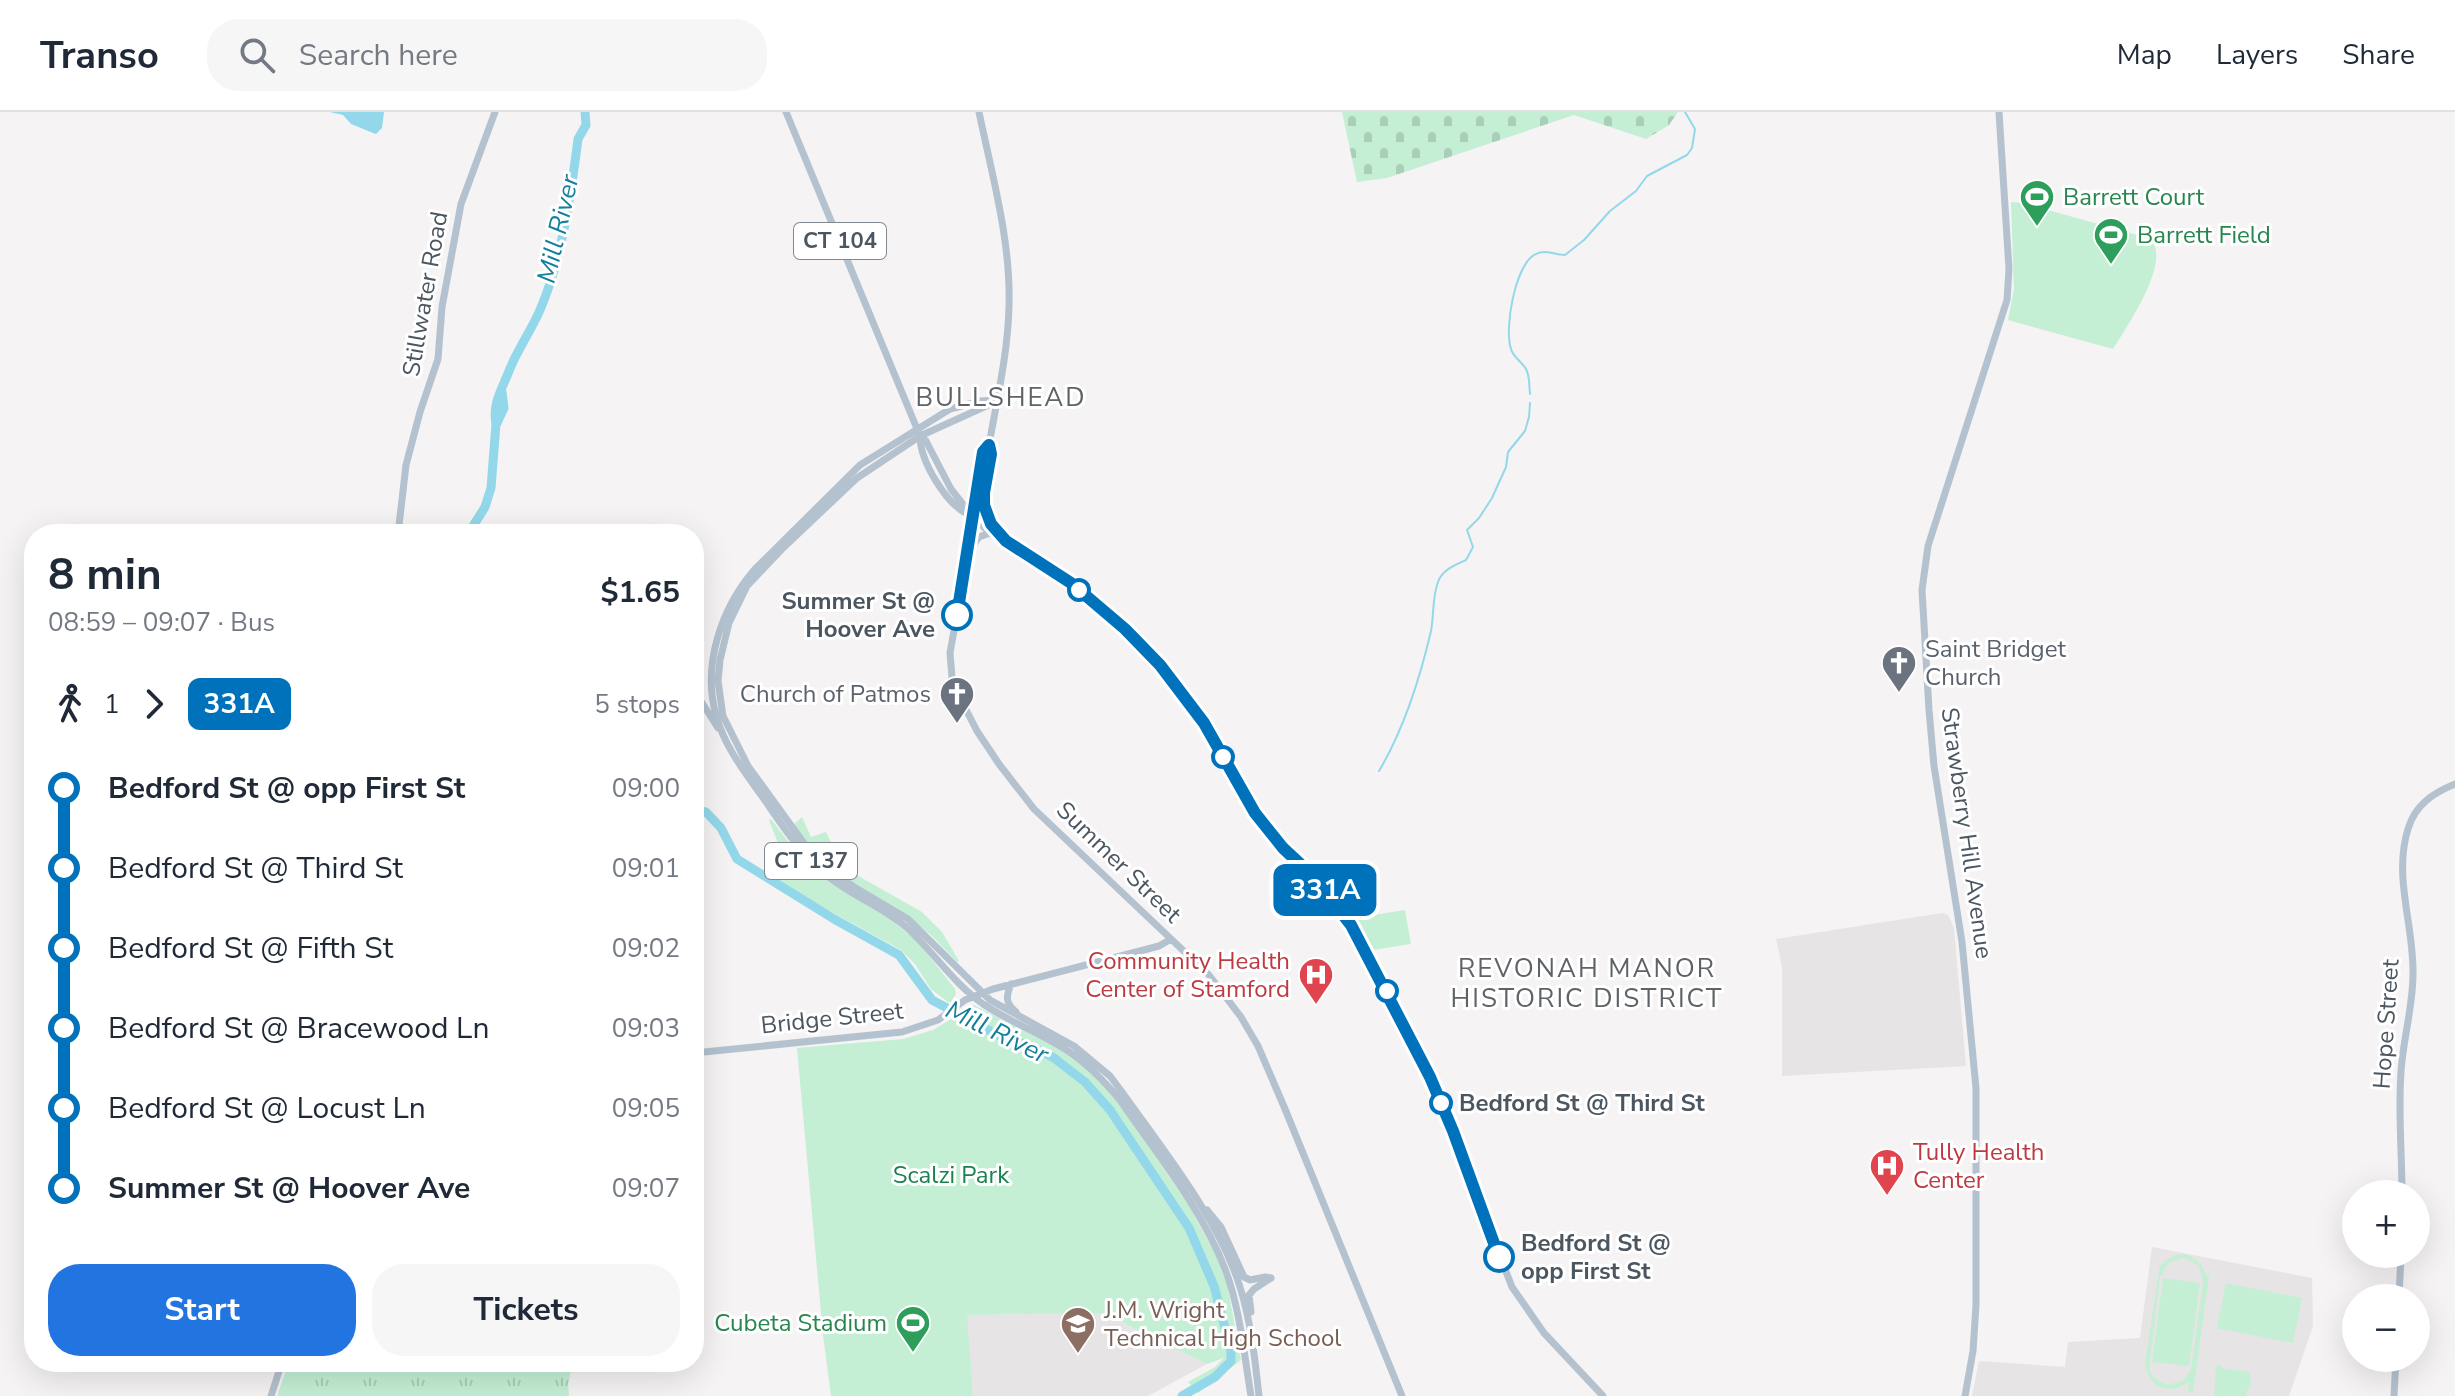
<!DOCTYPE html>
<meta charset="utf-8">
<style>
body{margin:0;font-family:"Nunito Sans",sans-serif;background:#f6f6f7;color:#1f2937;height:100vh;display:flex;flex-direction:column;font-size:30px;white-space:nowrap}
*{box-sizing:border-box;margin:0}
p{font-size:26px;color:#747a83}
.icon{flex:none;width:44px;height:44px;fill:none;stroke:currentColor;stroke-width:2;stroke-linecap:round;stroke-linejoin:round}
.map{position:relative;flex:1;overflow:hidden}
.sheet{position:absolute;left:24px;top:412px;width:680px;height:848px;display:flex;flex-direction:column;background:#fff;border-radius:32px;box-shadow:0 8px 32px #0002}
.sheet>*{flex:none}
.badge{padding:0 16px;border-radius:12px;font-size:28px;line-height:52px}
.buttons{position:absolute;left:2342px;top:1068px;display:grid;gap:16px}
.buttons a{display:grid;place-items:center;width:88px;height:88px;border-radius:50%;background:#fff;box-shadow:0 8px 32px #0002;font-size:40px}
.map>.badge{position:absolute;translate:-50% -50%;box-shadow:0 0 0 4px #fff}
.legs{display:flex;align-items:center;gap:12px;height:88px;padding:0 24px;font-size:26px}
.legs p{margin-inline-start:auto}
.overview{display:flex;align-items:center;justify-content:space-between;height:136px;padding:0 24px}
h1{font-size:44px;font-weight:700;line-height:60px}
.primary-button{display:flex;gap:16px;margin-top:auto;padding:16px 24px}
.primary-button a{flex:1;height:92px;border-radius:32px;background:#2274e0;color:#fff;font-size:32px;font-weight:700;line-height:92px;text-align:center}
.primary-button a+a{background:#f6f6f7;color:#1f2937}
ul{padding:0 24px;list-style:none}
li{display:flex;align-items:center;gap:28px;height:80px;font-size:30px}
li i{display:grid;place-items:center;width:12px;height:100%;margin:0 10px;background:currentColor}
li i::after{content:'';width:20px;height:20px;margin:-10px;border:6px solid;border-radius:50%;background:#fff}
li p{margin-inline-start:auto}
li:first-child i{background:linear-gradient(#0000 50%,currentColor 0)}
li:last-child i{background:linear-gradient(currentColor 50%,#0000 0)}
header{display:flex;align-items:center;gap:48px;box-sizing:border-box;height:112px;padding:0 40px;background:#fff;border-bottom:2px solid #e0e1e3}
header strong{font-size:38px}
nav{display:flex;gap:44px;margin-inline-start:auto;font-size:28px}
.search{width:560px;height:72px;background:#f6f6f7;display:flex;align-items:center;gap:20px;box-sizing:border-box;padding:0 28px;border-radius:32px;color:#747a83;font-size:30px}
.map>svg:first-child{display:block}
.education{fill:#e6e4e5}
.grass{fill:url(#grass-tufts)}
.cemetery{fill:url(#cemetery-stones)}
.park{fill:#c4efd5;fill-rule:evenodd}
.water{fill:#93d8ea}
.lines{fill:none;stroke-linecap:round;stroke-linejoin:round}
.stream{stroke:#93d8ea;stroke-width:2}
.river{stroke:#93d8ea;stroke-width:9}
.major{stroke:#b4c2cf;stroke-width:7}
.line-1-casing{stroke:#fff;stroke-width:18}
.line-1{stroke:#0072bc;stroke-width:12}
.stop-1-dot{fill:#fff;stroke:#0072bc;stroke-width:4}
.labels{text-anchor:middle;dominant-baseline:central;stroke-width:6;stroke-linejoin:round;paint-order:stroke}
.shield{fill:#fff;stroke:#818990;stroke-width:2}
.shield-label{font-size:22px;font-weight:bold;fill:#4b5660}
.leisure-label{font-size:24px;fill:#27864d;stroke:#fff;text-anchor:start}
.street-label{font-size:24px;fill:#4b5660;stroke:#fff}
.stop-label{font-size:24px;font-weight:bold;fill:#4b5660;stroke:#fff;text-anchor:start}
.worship-label{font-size:24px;fill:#5b616d;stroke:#fff;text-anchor:start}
.health-label{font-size:24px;fill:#be3a42;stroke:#fff;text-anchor:end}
.park-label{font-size:24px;fill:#1b814e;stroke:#fff}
.education-label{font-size:24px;fill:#785e54;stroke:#fff;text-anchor:start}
.water-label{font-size:26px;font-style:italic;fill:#127f9c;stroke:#fff}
.neighbourhood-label{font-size:26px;letter-spacing:2px;fill:#5f6367;stroke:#fff}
</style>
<header>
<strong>Transo</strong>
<div class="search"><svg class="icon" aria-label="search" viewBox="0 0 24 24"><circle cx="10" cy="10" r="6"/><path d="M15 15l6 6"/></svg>Search here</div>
<nav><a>Map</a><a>Layers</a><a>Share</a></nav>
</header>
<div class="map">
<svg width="2455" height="1284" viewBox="0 0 2455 1284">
<defs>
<pattern id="grass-tufts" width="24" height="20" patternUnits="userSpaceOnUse" patternTransform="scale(2)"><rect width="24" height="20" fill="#c4efd5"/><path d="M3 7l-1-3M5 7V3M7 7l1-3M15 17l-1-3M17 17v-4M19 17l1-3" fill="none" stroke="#aacfb9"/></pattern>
<pattern id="cemetery-stones" width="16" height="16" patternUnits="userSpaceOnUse" patternTransform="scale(2)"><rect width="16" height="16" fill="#c4efd5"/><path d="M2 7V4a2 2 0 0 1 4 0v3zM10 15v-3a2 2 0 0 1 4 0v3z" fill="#aacfb9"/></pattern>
</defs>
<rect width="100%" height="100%" fill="#f5f3f3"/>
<!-- education -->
<path class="education" d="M1942,801L1948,803L1954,816L1966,954L1782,964V855L1776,827Z
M2152,1135L2312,1166L2313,1214L2289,1284H1972L1979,1249L2065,1255L2068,1230L2140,1226Z
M1103,1201L1207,1252L1148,1284H973L966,1203Z"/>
<!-- grass -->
<path class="grass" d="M289,1250H573L568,1272L569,1284H277Z"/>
<!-- cemetery -->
<path class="cemetery" d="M1342,0H1678L1669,13L1646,27L1574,3L1387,66L1357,70Z"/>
<!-- park -->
<path class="park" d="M2011,90L2023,91L2148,126C2176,143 2126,216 2113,237L2008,208L2014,177Z
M802,705L811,725L826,720L840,749L844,750L846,757L922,800L942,820L959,849L957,850L932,824L909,805L854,772L820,746L793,713Z
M771,707L794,737L830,770L890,807L918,830L955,877L956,882L951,890H948L931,877L915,852L901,838L795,780L768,762L787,755L769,708Z
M1405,798L1411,832L1373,838L1355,806Z
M974,893L1065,940L1083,953L1118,989L1189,1094L1216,1143L1228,1176L1241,1248L1198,1281L1188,1270L1215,1255L1224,1246L1207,1252L1103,1201L967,1203L973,1284H831L823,1223L797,936L903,927L933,918Z
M2185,1142C2195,1146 2203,1152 2206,1163L2209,1164L2193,1280L2188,1279L2189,1270C2169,1284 2148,1276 2145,1251L2160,1154C2168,1146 2173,1143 2185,1142ZM2185,1146L2199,1154L2203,1170L2191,1257L2183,1269L2167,1273L2153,1265L2149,1257L2160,1165L2169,1150Z
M2163,1166L2200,1171L2189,1254L2152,1250Z
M2226,1171L2302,1186L2293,1231L2217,1216Z
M2219,1253L2225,1257L2250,1260L2251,1272L2245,1284H2214L2216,1255Z"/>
<!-- water -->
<path class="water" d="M330,0H384L382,16L376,22L373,21L351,12L343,3Z"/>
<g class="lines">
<!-- stream -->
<path class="stream" d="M1530,282C1529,274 1530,264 1526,257C1522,250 1513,245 1511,237C1504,216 1515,155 1534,143C1545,136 1553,143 1565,143L1584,128L1610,99L1636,79L1647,64L1687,43L1692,36L1695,17L1685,0
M1379,659C1404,617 1420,566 1431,519C1434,504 1432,486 1438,470C1442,458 1455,453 1466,448L1473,435L1467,418L1479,406L1492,386L1506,355L1508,340L1525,319L1529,305L1530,291"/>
<!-- river -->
<path class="river" d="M497,311L504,296L502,280
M468,422L485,395L491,376L496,312C492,292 502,277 509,259C517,238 531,219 540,198C562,147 571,82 578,27L586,13L585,0
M694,697L706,700L721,716L737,747L834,807L899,843L932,888L1005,927L1029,933L1054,946L1085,970L1110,998L1189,1116L1214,1174L1231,1239V1249L1215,1265L1182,1284"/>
<!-- major -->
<path class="major" d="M786,0L920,324C920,349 945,390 967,402
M996,288L981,289L950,297L860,353L755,457C721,496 702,553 716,603C724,634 746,662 764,687C782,714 800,740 825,762C850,783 881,794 906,815C933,839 953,871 983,892C1010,910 1040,921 1068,939C1088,952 1105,970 1120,988C1156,1041 1202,1097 1225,1157C1240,1196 1244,1242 1251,1284
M995,290L920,324L857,366L782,437L747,474L729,511L720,548L718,569L723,604L748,654L814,745L854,775L908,807L990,888L1074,934L1110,964L1122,980C1163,1038 1219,1107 1240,1175C1251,1210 1255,1247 1259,1284
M920,324L926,329L951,377L973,405L990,421L1071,471L1125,517L1160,553L1204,611L1255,701L1283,736L1312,763L1346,805L1366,838L1430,965L1512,1175L1544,1221L1603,1284
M989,333L983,340L967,446L950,541L952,566L960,586L977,619L999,652L1034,697L1209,863L1241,905L1258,934L1285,997L1402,1284
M984,391C985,405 992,414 1002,425
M973,405C985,393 994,349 989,333C997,287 1008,241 1009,194C1011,129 992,63 979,0
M398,422L406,353L420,300L438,247L442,195L461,92L495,0
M971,436L979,425L990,421
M694,582L699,586L718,616
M1011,872C1006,884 1005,891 1016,900
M694,941L902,920L938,908L965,888L993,877L1159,834L1171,827
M2402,1082C2402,1041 2398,1000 2401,960C2403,927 2413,895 2413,862C2414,813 2393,765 2408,717C2415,693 2433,681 2455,672
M1207,1098L1221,1115L1244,1165L1250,1168L1265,1165L1271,1166
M2399,1186L2401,1142
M1251,1200L1249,1183L1254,1177L1271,1166
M271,1284L282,1250
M1965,1284L1973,1239L1976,1193V976L1962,830L1934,654L1929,598L1922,478L1928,434L2007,188L2009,157L1999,0
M2394,1284L2396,1246"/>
</g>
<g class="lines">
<defs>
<path id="line-1" d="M957,503L983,340L989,333L991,342L984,381V393L991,412L1006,429L1071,471L1125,517L1160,553L1204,611L1255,701L1283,736L1312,763L1351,813L1430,965L1453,1019L1499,1145"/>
</defs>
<!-- line-1 casing -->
<use href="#line-1" class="line-1-casing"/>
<!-- line-1 -->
<use href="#line-1" class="line-1"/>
</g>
<!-- icons -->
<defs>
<symbol id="stadium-pin" viewBox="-11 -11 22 30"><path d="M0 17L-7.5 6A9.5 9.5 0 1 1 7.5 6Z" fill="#2e9e5b" stroke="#fff"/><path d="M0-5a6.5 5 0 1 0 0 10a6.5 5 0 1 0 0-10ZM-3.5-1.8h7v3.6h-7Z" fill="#fff"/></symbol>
<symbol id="church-pin" viewBox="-11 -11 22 30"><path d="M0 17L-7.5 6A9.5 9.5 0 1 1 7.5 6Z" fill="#6b7280" stroke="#fff"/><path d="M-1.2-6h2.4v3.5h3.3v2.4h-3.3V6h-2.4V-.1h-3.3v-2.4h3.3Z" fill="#fff"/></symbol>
<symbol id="hospital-pin" viewBox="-11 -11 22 30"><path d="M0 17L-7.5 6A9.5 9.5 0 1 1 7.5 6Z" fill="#e0444e" stroke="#fff"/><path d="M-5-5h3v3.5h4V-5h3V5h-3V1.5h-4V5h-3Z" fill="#fff"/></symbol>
<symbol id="school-pin" viewBox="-11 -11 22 30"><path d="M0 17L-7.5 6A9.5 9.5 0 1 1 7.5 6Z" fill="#8d6e63" stroke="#fff"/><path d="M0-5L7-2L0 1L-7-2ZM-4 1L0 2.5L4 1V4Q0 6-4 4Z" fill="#fff"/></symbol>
</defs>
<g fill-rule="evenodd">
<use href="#stadium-pin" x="2017" y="65" width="40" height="54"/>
<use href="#stadium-pin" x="2091" y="103" width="40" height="54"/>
<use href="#church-pin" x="1879" y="531" width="40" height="54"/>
<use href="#church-pin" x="937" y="562" width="40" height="54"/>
<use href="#hospital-pin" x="1296" y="843" width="40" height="54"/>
<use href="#hospital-pin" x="1867" y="1034" width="40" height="54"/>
<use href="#stadium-pin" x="893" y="1191" width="40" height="54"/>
<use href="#school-pin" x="1058" y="1192" width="40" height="54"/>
</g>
<!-- markers -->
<g class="stop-1-dot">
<circle cx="1079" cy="478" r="10"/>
<circle cx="957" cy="503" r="14"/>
<circle cx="1223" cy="645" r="10"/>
<circle cx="1387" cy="879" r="10"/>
<circle cx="1441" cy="991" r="10"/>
<circle cx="1499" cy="1145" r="14"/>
</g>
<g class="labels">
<!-- shield labels -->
<g class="shield">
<rect x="794" y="111" width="92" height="36" rx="6"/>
<rect x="765" y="731" width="92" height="36" rx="6"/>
</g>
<g class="shield-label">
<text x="840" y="129">CT 104</text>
<text x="811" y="749">CT 137</text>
</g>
<!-- leisure labels -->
<g class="leisure-label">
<text x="2063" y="85">Barrett Court</text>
<text x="2137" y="123">Barrett Field</text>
<text x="887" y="1211" text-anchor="end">Cubeta Stadium</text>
</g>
<!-- street labels -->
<g class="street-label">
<text transform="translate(425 182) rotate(-80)">Stillwater Road</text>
<text transform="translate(1967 721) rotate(82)">Strawberry Hill Avenue</text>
<text transform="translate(1119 750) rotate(44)">Summer Street</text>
<text transform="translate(832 906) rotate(-6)">Bridge Street</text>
<text transform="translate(2386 912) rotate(-86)">Hope Street</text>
</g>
<!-- stop labels -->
<g class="stop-label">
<text x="935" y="489" text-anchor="end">Summer St @<tspan x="935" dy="28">Hoover Ave</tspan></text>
<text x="1459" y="991">Bedford St @ Third St</text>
<text x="1521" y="1131">Bedford St @<tspan x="1521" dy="28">opp First St</tspan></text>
</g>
<!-- worship labels -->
<g class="worship-label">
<text x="1925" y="537">Saint Bridget<tspan x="1925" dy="28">Church</tspan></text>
<text x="931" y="582" text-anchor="end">Church of Patmos</text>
</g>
<!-- health labels -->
<g class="health-label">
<text x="1290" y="849">Community Health<tspan x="1290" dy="28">Center of Stamford</tspan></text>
<text x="1913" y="1040" text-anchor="start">Tully Health<tspan x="1913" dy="28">Center</tspan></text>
</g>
<!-- park labels -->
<g class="park-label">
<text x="951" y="1063">Scalzi Park</text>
</g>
<!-- education labels -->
<g class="education-label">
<text x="1104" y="1198">J.M. Wright<tspan x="1104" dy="28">Technical High School</tspan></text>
</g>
<!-- water labels -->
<g class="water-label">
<text transform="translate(558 117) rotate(-77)">Mill River</text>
<text transform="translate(997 920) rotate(26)">Mill River</text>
</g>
<!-- neighbourhood labels -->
<g class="neighbourhood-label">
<text x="1001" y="285">BULLSHEAD</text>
<text x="1587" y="856">REVONAH MANOR<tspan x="1587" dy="30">HISTORIC DISTRICT</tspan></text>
</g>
</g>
</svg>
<div class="buttons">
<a>+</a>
<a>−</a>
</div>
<b class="badge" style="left:1325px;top:778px;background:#0072bc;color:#fff">331A</b>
<section class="sheet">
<div class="overview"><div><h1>8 min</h1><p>08:59 – 09:07 · Bus</p></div><b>$1.65</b></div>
<div class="legs"><svg class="icon" aria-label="walk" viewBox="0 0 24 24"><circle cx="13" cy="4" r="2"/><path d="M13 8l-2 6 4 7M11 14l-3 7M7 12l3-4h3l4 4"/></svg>1<svg class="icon" aria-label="forward" viewBox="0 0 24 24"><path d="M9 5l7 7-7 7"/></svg><b class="badge" style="background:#0072bc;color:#fff">331A</b><p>5 stops</p></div>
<ul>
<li><i style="color:#0072bc"></i><b>Bedford St @ opp First St</b><p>09:00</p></li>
<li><i style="color:#0072bc"></i><span>Bedford St @ Third St</span><p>09:01</p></li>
<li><i style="color:#0072bc"></i><span>Bedford St @ Fifth St</span><p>09:02</p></li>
<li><i style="color:#0072bc"></i><span>Bedford St @ Bracewood Ln</span><p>09:03</p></li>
<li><i style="color:#0072bc"></i><span>Bedford St @ Locust Ln</span><p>09:05</p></li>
<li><i style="color:#0072bc"></i><b>Summer St @ Hoover Ave</b><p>09:07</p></li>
</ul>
<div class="primary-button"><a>Start</a><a>Tickets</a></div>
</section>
</div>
